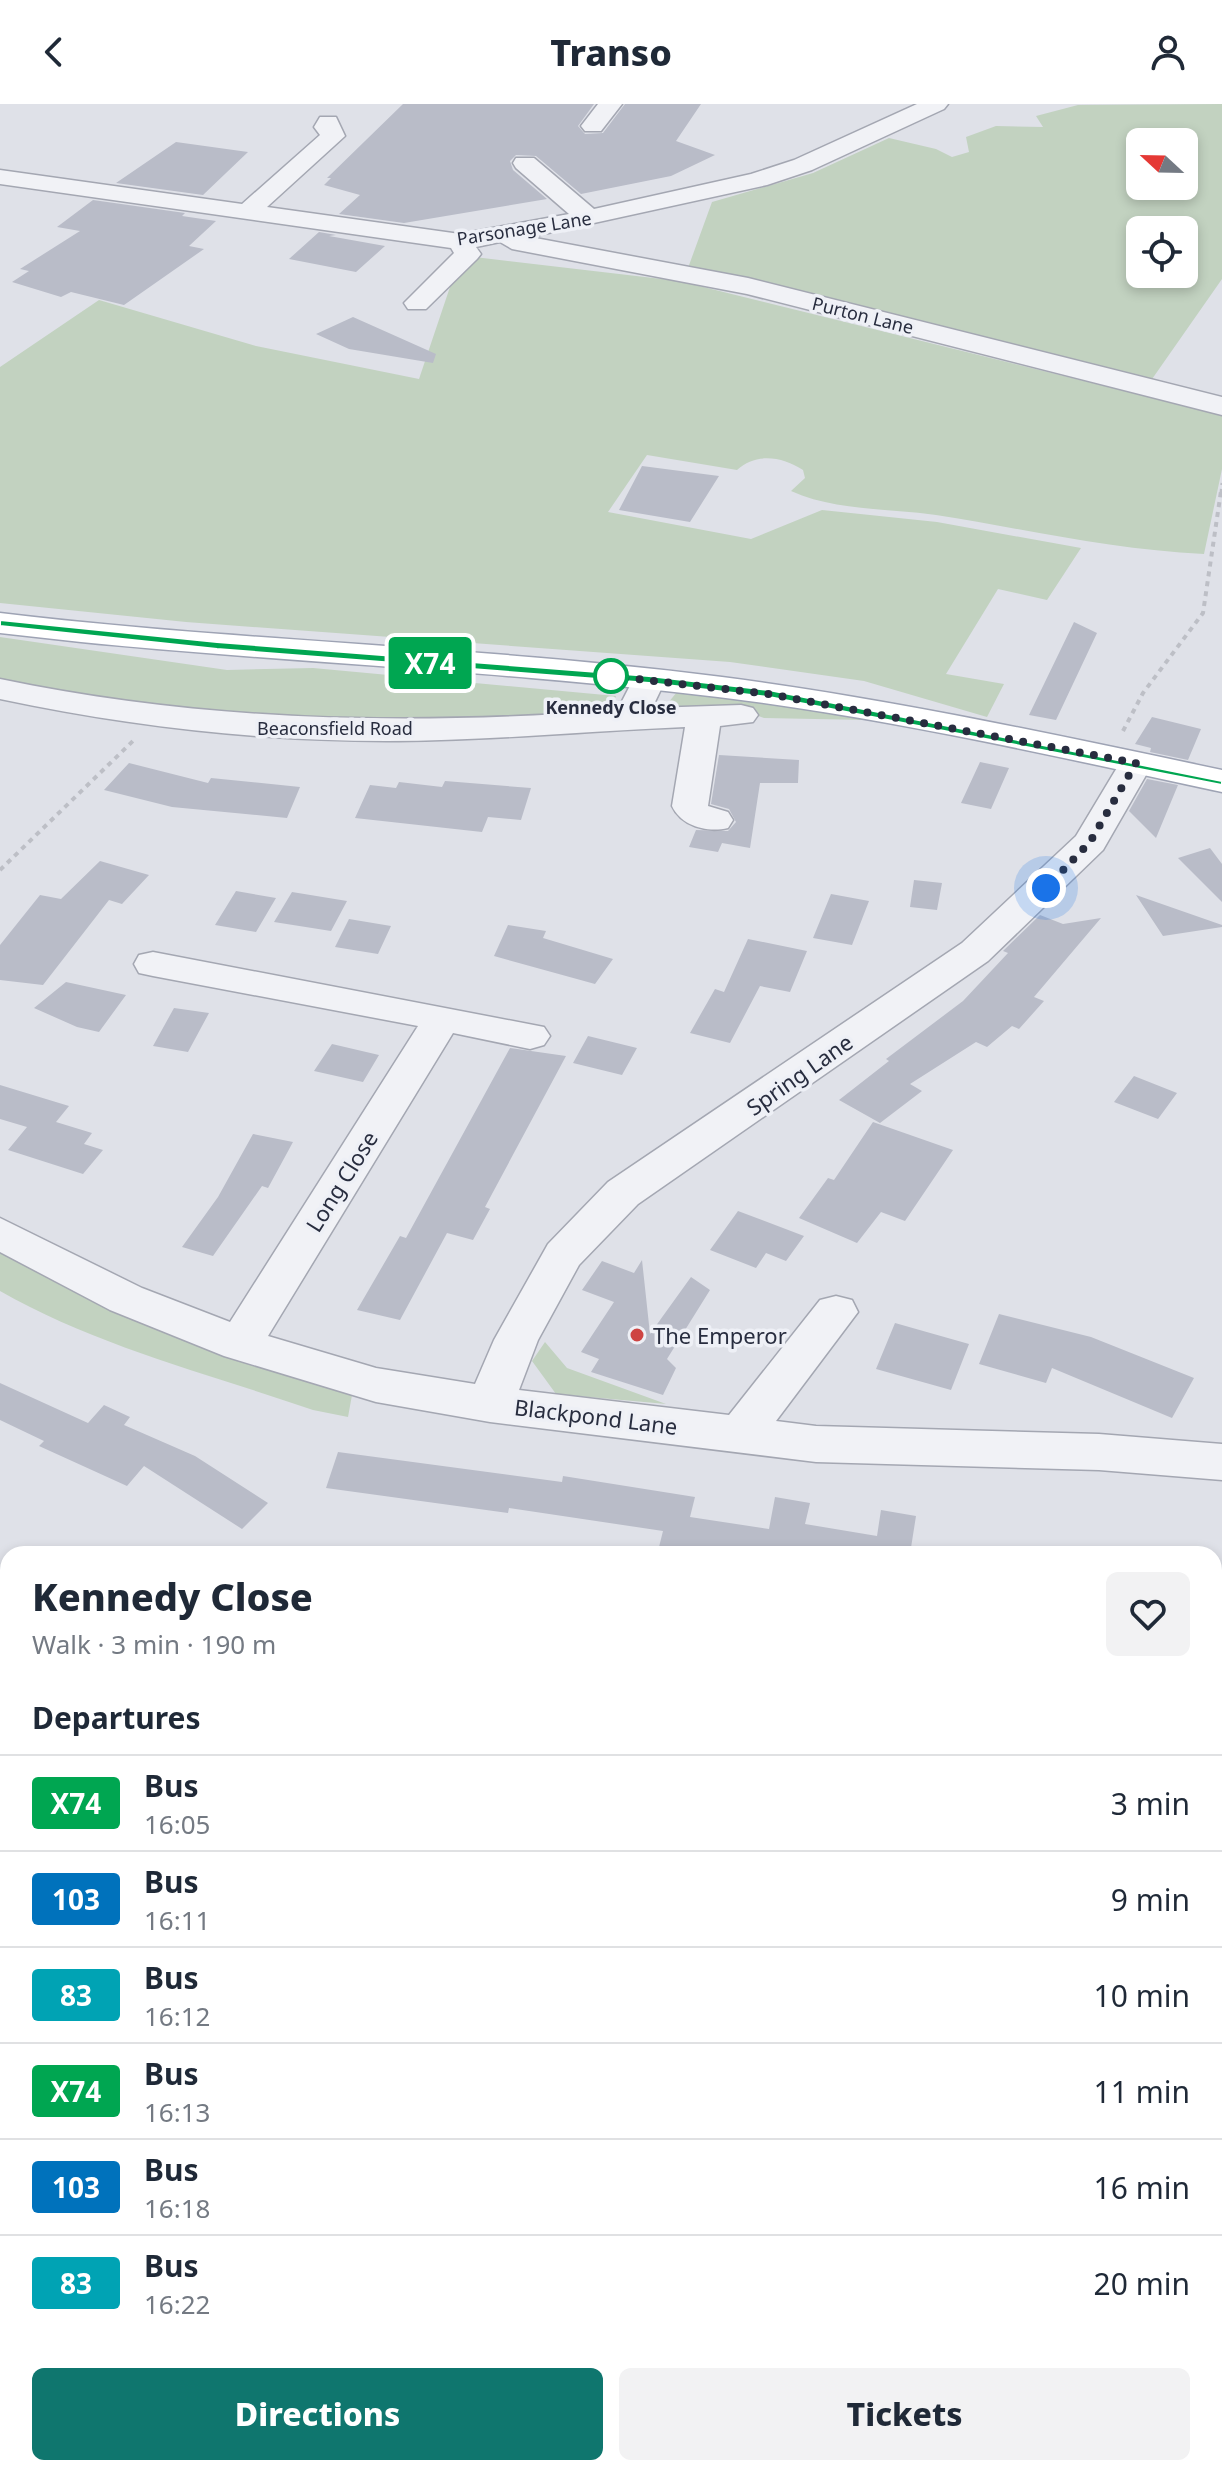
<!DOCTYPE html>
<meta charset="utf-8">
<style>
body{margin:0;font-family:"Noto Sans",sans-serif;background:#f2f2f3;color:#1f2937;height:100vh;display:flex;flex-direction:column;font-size:30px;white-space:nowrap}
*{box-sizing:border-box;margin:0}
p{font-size:26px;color:#747a83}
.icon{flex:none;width:44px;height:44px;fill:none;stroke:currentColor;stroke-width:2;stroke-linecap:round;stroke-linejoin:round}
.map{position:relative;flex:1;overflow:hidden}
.side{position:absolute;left:0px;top:1442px;width:1222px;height:930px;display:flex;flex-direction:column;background:#fff;border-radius:24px 24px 0 0;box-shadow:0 4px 12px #0003}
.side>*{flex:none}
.badge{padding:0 16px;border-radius:6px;font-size:28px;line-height:52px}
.needle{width:52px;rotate:292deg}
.buttons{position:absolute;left:1126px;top:24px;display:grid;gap:16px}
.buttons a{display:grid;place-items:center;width:72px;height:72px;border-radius:12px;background:#fff;box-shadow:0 4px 12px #0003;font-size:40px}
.you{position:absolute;width:40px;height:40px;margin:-20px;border:6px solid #fff;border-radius:50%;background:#1a73e8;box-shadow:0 0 0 12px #1a73e833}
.map>.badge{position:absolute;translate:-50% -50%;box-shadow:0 0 0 4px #fff}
h2{padding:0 32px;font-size:30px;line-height:72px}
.round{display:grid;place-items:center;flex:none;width:84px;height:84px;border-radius:12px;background:#f2f2f3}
.summary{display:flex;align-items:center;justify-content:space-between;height:136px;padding:0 32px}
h1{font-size:38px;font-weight:800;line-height:60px}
.primary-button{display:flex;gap:16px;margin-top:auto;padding:16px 32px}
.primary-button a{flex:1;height:92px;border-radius:12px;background:#0f766e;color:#fff;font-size:32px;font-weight:800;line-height:92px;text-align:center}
.primary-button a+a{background:#f2f2f3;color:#1f2937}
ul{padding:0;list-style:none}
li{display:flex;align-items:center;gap:24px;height:96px;padding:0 32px;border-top:2px solid #e0e1e3}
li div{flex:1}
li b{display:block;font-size:30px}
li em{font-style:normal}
li .badge{min-width:88px;font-weight:700;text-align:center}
header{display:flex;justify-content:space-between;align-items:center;height:104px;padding:0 32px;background:#fff;font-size:36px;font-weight:800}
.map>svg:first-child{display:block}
.green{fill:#c2d2c0;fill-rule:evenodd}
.building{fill:#b9bcc8}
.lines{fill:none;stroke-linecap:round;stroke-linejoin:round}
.minor-casing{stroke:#a4a7b2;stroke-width:3}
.major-casing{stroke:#9ea3b4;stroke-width:3}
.path-far1{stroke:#bdbfc6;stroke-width:3;stroke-dasharray:4 4;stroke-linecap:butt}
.path{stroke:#bdbfc6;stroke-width:4;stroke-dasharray:5 5;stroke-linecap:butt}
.minor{fill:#f1f2f6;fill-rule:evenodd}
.major{fill:#fff;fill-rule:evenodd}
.line{fill:#00a651;stroke:#fff;stroke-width:2}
.walk{stroke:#282d3f;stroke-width:8;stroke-dasharray:0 14.4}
.stop-dot{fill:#fff;stroke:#00a651;stroke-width:4}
.poi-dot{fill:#ce4443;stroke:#eef0f6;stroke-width:3}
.labels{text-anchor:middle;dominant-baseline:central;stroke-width:7;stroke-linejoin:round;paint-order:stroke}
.far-street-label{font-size:18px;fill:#282d3f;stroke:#eef0f6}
.far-stop-label{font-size:18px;font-weight:bold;fill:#282d3f;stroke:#eef0f6}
.street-label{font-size:22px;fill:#282d3f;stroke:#eef0f6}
.poi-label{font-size:22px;fill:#282d3f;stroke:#eef0f6;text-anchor:start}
</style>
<header><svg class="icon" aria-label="back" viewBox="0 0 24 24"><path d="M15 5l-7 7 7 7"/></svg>Transo<svg class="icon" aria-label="person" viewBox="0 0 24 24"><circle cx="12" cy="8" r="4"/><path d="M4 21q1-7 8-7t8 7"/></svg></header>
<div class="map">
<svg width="1222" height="2371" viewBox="0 0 1222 2371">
<rect width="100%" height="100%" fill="#dfe1e8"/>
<!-- green -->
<path class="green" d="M1222,0V175L1150,278L688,164L712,98L813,69L889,34L936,45L952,53L969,48L966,33L996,22L1043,23L1036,12L1078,1ZM1140,38H1184V82H1140ZM1140,126H1184V170H1140Z
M466,152L679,177L1222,311V365L1204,450C1113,446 1025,425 936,411C888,404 835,407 791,387L805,374L803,366C783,353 756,348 737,366L647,351L608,408L751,435L822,406L937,418L1081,444L1047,496L998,485L946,570L1004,580L987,613L864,577L730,558L186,518L0,499V263L99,196L256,242L419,275L450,183Z
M0,533L227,566L313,564L616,592L609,611L322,620L155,606L0,576Z
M677,588L755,596L866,616L764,614L747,608L663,605Z
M0,1149L105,1201L352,1291L348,1313L313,1306C209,1270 96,1242 0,1187Z
M545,1238L567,1264L666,1300L556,1290L532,1257Z"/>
<!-- building -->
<path class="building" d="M403,0H594L578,22L585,30L603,29L625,0H701L676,37L715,51L671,72L581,90L536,52L516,51L510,57L513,66L547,95L404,119L339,110L360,91L324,81L331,74H327Z
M176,38L248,48L203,91L116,79Z
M93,96L185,109L182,112L216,117L189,142L204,145L124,201L71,188L61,193L12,178L29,167L20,165L80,127L57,123Z
M319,128L336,131L329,132L385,142L356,168L289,155Z
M353,213L436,250L433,259L349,245L316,230Z
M642,362L719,372L690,418L619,406Z
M1074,518L1097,529L1056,616L1029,611Z
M1152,613L1201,625L1188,656L1150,648L1151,644L1135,640Z
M719,651L799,656L798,679H760L750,744L722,739L718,748L689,743L696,726L728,727L736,718L729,705L711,700Z
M980,658L1009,664L991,705L961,699Z
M129,659L208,679L211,674L300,683L287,714L172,703L104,686Z
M1147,675L1178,681L1156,734L1129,707Z
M445,677L531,684L521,716L488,713L482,728L355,714L370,681L396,684L399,678L442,683Z
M1210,744L1222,760V798L1178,754Z
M100,757L149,771L122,800L109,796L43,881L0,876V841L40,791L61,795Z
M914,776L942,779L937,806L910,803Z
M236,787L276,794L256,828L215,821Z
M292,788L347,797L331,827L274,818Z
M831,790L869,797L852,841L813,834Z
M1136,791L1222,821V823L1163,832Z
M1040,811L1063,820L1101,814L1034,893L1044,897L1019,925L1012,922L987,943L976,938L910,980L922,987L880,1019L839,996L889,957L886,955L963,897L1008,849L1003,847L1005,845Z
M349,815L391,822L378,850L335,843Z
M508,821L546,827L543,834L613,855L595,880L494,852Z
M748,835L807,847L790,888L760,882L730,939L690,929L715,885L724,888Z
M66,878L126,891L99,928L77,923L34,904Z
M174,904L209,909L188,948L153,942Z
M588,932L637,944L622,971L573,959Z
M332,940L379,951L363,978L314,967Z
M510,944L566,952L485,1103L490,1105L473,1136L447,1129L400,1216L357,1206L400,1132L406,1134Z
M1134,972L1177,989L1158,1015L1114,998Z
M0,981L69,1002L56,1018L92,1029L84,1040L103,1046L83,1070L8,1046L27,1023L0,1015Z
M873,1018L953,1046L905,1117L881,1108L857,1139L799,1114L828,1074L834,1076Z
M253,1030L293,1038L268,1084L262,1082L213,1152L182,1143L218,1093Z
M738,1107L804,1132L786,1157L766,1149L756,1164L710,1146Z
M642,1156L650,1230L691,1173L710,1186L667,1255L676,1264L663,1291L591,1268L599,1255L581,1248L614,1198L582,1186L602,1157L634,1169Z
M999,1210L1091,1233L1194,1274L1172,1314L1052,1264L1046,1279L979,1260Z
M895,1219L969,1240L951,1286L876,1265Z
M0,1279L88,1319L104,1301L130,1313L124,1321L195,1352L268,1399L242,1425L144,1362L127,1382L39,1342L44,1337L0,1316Z
M338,1348L562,1378L563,1372L695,1393L690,1413L769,1425L775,1393L810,1399L805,1420L877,1432L881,1406L916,1412L910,1450H677L658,1447L663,1427L509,1404L508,1409L326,1384Z"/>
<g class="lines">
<defs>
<path id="minor" d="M598,0H622L601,27H585L581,22Z
M917,0H948L944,5L812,66L767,81L530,133L748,174L1222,293V311L747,190L512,145L500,138L476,143L481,150L477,155L426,205H408L404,199L454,149L451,144L0,80V66L242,100L320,31L314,23L320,13H336L345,32L267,103L460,130L569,110L516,64L513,59L516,54H534L594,105L751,70L794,56Z
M649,565L661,568L666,575L652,604L741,601L753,604L758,611L753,618L720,622L708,702L728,708L733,716L728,724C707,729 681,722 672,702L685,623C586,627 487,637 387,637C256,637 128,622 0,595V575C206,618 402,621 611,607L619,603L637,568Z
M1136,649L1148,652L1153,659L1103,746L988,857L638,1100L579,1161L538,1236L519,1286L729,1311L820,1196L836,1192L852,1196L858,1208L776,1317L816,1322L1099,1330L1222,1340V1376L1099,1366L816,1358L490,1318L376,1298L224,1252L110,1206L0,1148V1114L142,1184L230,1218L418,922L153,872L139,869L134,860L139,851L153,848L544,923L550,932L544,941L530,945L453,929L268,1232L376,1264L475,1280L494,1236L548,1140L608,1078L962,839L1076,732L1124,652Z"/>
<path id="major" d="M0,509C240,538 483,542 722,573C891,595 1056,631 1222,666V688C1055,652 888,614 718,593C506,567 293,559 81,538L0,529Z"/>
</defs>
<!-- minor casing -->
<use href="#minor" class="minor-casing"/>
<!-- major casing -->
<use href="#major" class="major-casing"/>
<!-- path-far1 -->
<path class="path-far1" d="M1221,389L1222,379"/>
<!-- path -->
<path class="path" d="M1123,627L1143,589L1203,509L1221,387
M0,766L134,636"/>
<!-- minor -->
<use href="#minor" class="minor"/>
<!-- major -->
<use href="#major" class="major"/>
</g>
<!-- line -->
<path class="line" d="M0,516L217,538L649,572L769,586L1222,677V681L769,593L649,579L217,545L0,522Z"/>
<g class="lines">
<!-- walk -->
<path class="walk" d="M611,572L769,590L1136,659L1090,738L1046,784"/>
</g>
<!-- markers -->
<circle class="stop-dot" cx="611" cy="572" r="16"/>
<circle class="poi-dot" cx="637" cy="1231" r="8"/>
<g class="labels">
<!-- far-street labels -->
<g class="far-street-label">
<text transform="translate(524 124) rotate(-9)">Parsonage Lane</text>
<text transform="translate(863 211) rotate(14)">Purton Lane</text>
<text x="335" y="624">Beaconsfield Road</text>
</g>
<!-- far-stop labels -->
<g class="far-stop-label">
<text x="611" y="603">Kennedy Close</text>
</g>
<!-- street labels -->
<g class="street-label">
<text transform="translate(799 970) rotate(-35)">Spring Lane</text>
<text transform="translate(341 1077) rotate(-58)">Long Close</text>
<text transform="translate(596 1312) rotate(7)">Blackpond Lane</text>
</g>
<!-- poi labels -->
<g class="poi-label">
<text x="653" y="1231">The Emperor</text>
</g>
</g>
</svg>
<div class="buttons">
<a><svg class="needle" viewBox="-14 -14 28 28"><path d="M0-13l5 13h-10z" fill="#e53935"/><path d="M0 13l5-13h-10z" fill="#747a83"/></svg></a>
<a><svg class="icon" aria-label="locate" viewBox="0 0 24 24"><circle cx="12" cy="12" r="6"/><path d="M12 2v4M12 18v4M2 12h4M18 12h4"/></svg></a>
</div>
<div class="you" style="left:1046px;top:784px"></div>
<b class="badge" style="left:430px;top:559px;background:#00a651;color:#fff">X74</b>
<section class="side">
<div class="summary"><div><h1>Kennedy Close</h1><p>Walk · 3 min · 190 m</p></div><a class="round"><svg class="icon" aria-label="heart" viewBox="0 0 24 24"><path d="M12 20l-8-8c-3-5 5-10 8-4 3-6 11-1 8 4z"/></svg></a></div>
<h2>Departures</h2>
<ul>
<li><span class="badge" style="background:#00a651;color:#fff">X74</span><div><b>Bus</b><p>16:05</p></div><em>3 min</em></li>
<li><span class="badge" style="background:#0072bc;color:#fff">103</span><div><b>Bus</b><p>16:11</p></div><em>9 min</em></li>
<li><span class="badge" style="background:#00a3b4;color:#fff">83</span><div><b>Bus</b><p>16:12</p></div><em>10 min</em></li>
<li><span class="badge" style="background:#00a651;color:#fff">X74</span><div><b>Bus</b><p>16:13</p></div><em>11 min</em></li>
<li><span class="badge" style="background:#0072bc;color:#fff">103</span><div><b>Bus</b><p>16:18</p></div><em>16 min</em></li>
<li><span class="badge" style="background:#00a3b4;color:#fff">83</span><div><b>Bus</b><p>16:22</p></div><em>20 min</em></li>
</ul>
<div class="primary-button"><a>Directions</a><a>Tickets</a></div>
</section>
</div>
